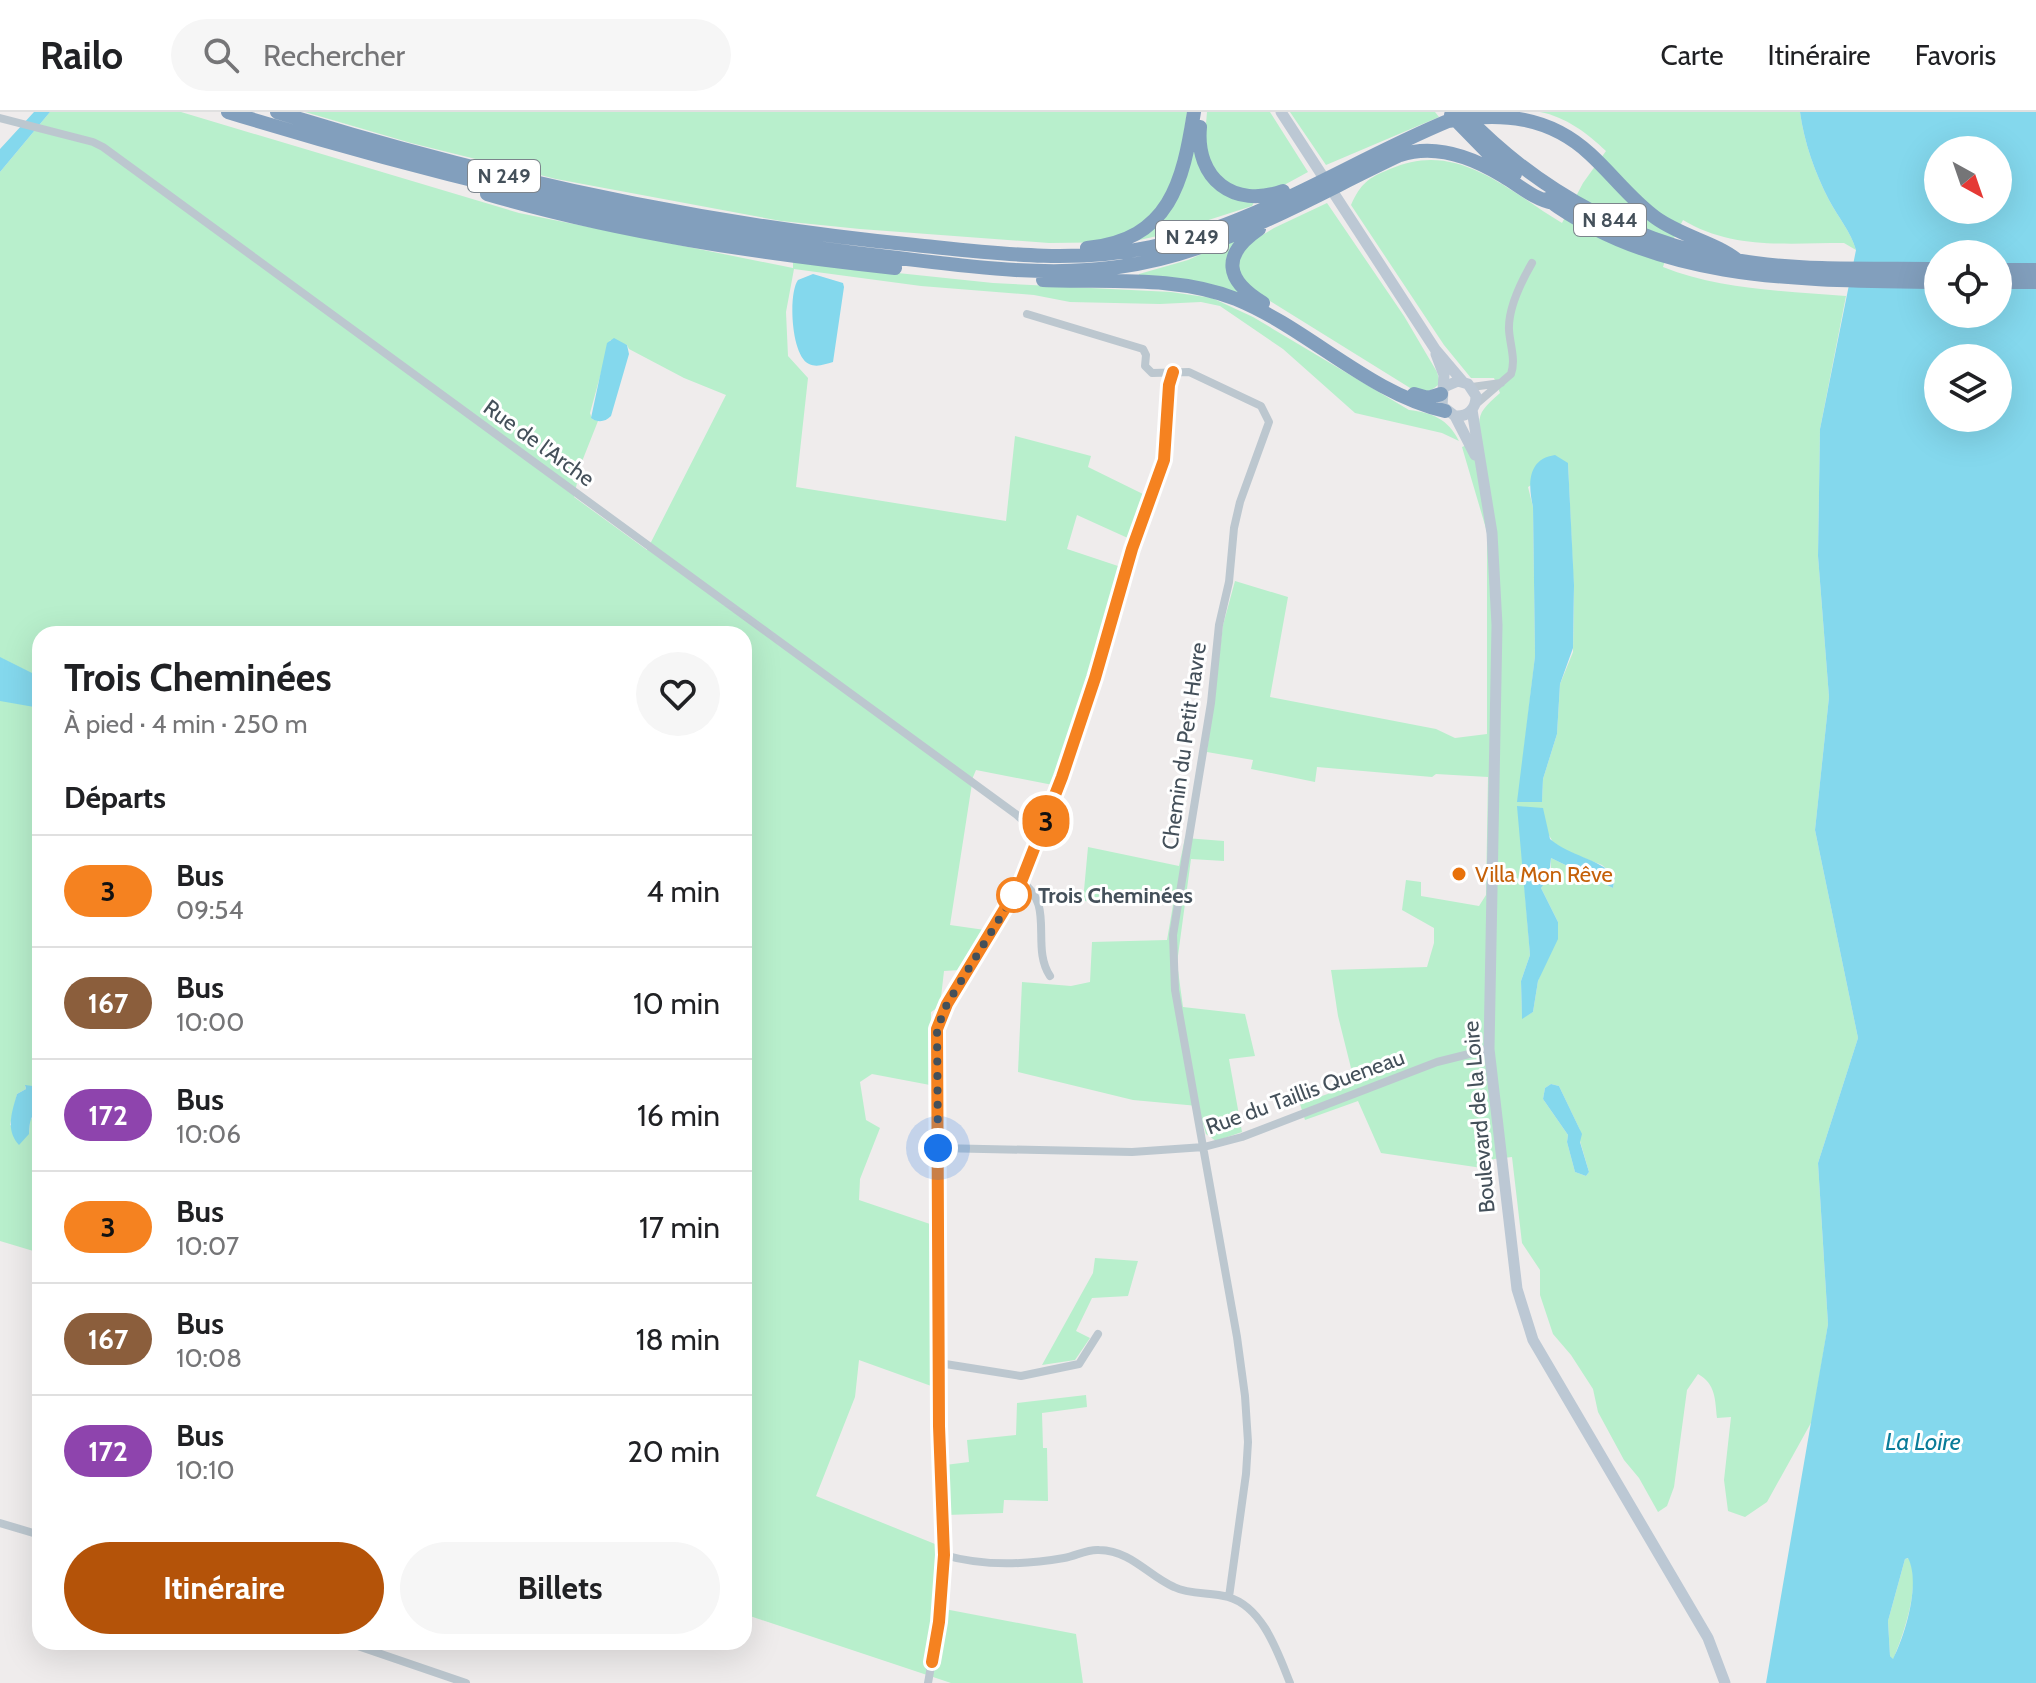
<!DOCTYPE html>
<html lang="fr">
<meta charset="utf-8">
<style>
body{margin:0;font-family:Cabin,sans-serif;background:#f6f6f6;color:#202124;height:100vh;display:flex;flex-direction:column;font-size:30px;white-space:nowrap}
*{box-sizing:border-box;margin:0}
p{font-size:26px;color:#757577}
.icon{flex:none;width:44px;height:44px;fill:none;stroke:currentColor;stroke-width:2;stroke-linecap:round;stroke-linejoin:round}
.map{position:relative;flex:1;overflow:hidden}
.side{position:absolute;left:32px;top:514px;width:720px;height:1024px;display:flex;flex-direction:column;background:#fff;border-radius:24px;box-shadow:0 8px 32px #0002}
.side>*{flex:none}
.badge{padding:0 16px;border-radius:26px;font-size:28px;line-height:52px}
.needle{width:52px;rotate:140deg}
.fabs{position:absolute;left:1924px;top:24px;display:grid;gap:16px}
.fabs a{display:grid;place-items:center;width:88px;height:88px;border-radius:50%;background:#fff;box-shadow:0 8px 32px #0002;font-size:40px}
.you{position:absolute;width:40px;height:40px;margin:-20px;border:6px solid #fff;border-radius:50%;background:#1a73e8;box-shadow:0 0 0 12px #1a73e833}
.map>.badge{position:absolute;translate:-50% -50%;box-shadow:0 0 0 4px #fff}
h2{padding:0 32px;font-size:30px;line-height:72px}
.round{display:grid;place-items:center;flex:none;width:84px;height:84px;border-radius:42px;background:#f6f6f6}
.overview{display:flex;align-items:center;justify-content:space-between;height:136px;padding:0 32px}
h1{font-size:38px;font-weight:700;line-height:60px}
.cta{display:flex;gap:16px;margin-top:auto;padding:16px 32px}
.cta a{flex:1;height:92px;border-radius:48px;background:#b45309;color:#fff;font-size:32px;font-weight:700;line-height:92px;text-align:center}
.cta a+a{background:#f6f6f6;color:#202124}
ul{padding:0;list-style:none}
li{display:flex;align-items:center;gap:24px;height:112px;padding:0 32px;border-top:2px solid #e0e0e0}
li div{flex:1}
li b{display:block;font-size:30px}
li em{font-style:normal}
li .badge{min-width:88px;font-weight:700;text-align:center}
header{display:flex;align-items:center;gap:48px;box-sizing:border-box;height:112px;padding:0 40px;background:#fff;border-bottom:2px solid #e0e0e0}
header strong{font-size:38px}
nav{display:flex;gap:44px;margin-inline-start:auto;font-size:28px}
.search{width:560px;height:72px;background:#f6f6f6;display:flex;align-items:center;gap:20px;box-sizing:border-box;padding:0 28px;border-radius:44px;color:#757577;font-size:30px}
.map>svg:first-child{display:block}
.green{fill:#b8efcc;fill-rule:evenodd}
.water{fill:#84d8ed;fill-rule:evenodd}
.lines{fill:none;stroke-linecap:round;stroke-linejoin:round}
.street{stroke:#bcc7cf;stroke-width:8}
.secondary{stroke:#bcc8d4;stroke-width:11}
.highway{stroke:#829fbd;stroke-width:14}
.line-casing{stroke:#fff;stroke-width:18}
.line{stroke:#f58220;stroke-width:12}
.walk{stroke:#44505a;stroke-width:8;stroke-dasharray:0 14.4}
.food-dot{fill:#e8710a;stroke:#fff;stroke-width:3}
.stop-dot{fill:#fff;stroke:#f58220;stroke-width:4}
.labels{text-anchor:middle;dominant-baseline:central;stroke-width:6;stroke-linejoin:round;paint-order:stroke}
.shield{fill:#fff;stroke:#7c848c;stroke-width:2}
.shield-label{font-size:20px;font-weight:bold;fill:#44505a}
.street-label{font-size:22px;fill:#44505a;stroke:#fff}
.food-label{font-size:22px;fill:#c56008;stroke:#fff;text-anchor:start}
.stop-label{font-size:22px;font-weight:bold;fill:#44505a;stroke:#fff;text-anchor:start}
.water-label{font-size:24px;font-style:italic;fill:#0a7c99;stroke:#fff}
</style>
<header>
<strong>Railo</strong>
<div class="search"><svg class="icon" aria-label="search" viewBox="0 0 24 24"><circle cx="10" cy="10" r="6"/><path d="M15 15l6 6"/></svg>Rechercher</div>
<nav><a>Carte</a><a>Itinéraire</a><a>Favoris</a></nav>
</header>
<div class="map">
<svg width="2036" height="1571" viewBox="0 0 2036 1571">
<rect width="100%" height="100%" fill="#efecec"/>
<!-- green -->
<path class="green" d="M50,0H181L519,101L793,156V150L993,171L1171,180L1212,186L1253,205L1409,298C1433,301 1448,307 1459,329L1442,321L1355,301L1283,237L1220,194L1201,190L1160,192L1070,190L1034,183L921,174L794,157L786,200L788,244L808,266L796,375L1006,409L1015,324L1091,344L1088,355L1145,383L1130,427L1077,403L1067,437L1121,455L1092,562L1053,673L976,658L973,665L950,813L985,818L960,858L944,859L940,894L931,900L930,973L872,962L860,970L866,1008L880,1016L860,1067L859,1088L930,1112L934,1275L859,1248L855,1285L816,1384L940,1434L934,1495L1076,1522L1083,1571H951L744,1502V522H40V975L25,974L26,977L17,982L10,1013L29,1022L30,1008L40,998V1141L0,1129V60ZM610,228L627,233L629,237L684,266L726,283L647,438L574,385L581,352L598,309L592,307L590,301Z
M305,0H1187L1184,21L1205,23L1207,0H1270L1308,60L1275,78L1259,81L1252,94L1162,123L1130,130L1049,131L860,117L781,109L556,67L411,31Z
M1290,0H1435L1439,5L1326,53Z
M1540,0H1800C1804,30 1815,61 1829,88C1838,105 1851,120 1856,138L1844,131C1789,131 1732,138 1683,108L1669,136L1663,155C1721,178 1785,179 1846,184L1820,317L1818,444L1829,585L1815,718L1858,926L1818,1051L1828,1212L1812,1309L1767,1390L1745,1405L1728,1399L1724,1368L1731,1305L1717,1306C1715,1288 1716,1272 1698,1262L1687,1278L1674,1375L1667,1394L1658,1400L1639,1366L1624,1348L1598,1300L1593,1277L1571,1243L1553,1222L1540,1183V1158L1522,1131L1512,1045L1494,1047L1482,1056L1381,1041L1358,989L1305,1008L1300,992L1355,972L1338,904L1331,858L1427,855L1434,831V816L1402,798L1406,768L1421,770V784L1479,794L1486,783L1488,665L1436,662L1432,665L1317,655L1315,670L1251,657L1253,648L1207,640L1223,513L1235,469L1288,485L1270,585L1436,617L1455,626L1487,622V420L1462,335L1481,327C1476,302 1481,298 1500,281L1494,266H1471L1444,233L1351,93C1361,71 1368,66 1390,57C1457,27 1507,78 1562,111L1583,71L1606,39C1587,21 1566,5 1540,0ZM1568,351L1574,482L1573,540L1560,572L1557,622L1543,667L1542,689L1518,690L1535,544L1533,395L1528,375ZM1518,694L1547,720L1553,730L1568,740L1602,753L1615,764L1613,776L1551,746V760L1541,776L1558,810L1538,869L1533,900L1522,906L1521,869L1530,843ZM1551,972L1559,974L1580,1018V1029L1589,1060L1586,1064L1575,1060L1567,1030L1568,1023L1543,987L1545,976Z
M1327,91L1404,204L1437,260L1440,271C1432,279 1426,281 1415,279L1262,184L1240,183L1138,165L1139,162L1188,148L1236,127L1246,133L1274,116Z
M1185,726L1224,729V749L1191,747L1177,851L1183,895L1245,902L1255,944L1229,947L1242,1020L1216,1029L1206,1022L1198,994L1133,988L1018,960L1022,870L1071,874L1090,870L1092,830L1167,828L1173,793L1083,789L1088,735L1179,754Z
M1095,1146L1138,1149L1128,1184L1092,1186L1076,1219L1090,1226L1075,1248L1042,1253L1093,1161Z
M1086,1283L1087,1295L1042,1301L1043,1336H1047L1048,1389L1004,1388L1003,1401L947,1403L945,1353L969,1350L967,1328L1016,1323L1017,1291Z
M1909,1446C1921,1473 1904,1521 1893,1548L1890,1544L1888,1509L1905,1447Z"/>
<!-- water -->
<path class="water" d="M34,0H50L0,60V37Z
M1800,0H2036V1571H1766L1828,1212L1818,1051L1858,926L1815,718L1829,585L1818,444L1820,317L1856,138C1851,120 1838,105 1829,88C1815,61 1804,30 1800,0ZM1938,38H1998V98H1938ZM1938,142H1998V202H1938ZM1938,246H1998V306H1938ZM1908,1446C1921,1471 1905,1524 1893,1547L1890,1544L1888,1509L1905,1447Z
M813,162L843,171L844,175L833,250C825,252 817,256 809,252C791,244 788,182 798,168Z
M614,226L627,233L629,242L611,304C605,310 598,311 591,306L607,231Z
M1555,343L1568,351L1574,473L1573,536L1560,572L1557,622L1543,667L1542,690H1517L1535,544L1533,395C1528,373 1527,347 1555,343Z
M0,545L40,565V596L0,589Z
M1517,694L1543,696L1550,727C1570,744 1597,746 1615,764L1613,776L1551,746L1549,765L1541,776L1558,810V827L1538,869L1533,900L1522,907L1521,869L1530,843Z
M1551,972L1559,974L1582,1022L1580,1030L1589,1060L1586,1064L1575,1060L1567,1030L1568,1023L1543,987L1545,976Z
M25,973L40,975V998C29,1004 30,1011 29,1022L19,1033C5,1018 12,1000 17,982L26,977Z"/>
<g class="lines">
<!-- street -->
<path class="street" d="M0,6L93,30L103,35L1017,703L1038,723
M1027,202L1143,237L1146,243L1145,254L1152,261L1189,260L1261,294L1269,310L1240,390L1234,416L1229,470L1219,513L1211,591L1173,823L1175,878L1237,1225L1245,1284L1248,1330L1246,1362L1229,1485
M1472,275L1501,271
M1475,293L1511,262C1516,248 1510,233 1509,218C1508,196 1521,170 1532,151
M1021,770C1056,792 1030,834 1050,864
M938,1036L1132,1040L1204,1035L1242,1025L1437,950L1489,937
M939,1251L1021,1264L1079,1252L1098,1222
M0,1411L40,1423
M944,1443C982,1454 1024,1453 1064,1446C1076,1444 1087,1437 1099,1438C1132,1439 1147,1463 1174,1475C1190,1483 1211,1480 1228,1485C1263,1495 1278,1541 1290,1571
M346,1530L466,1571
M928,1571L939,1510L944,1443L939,1314L937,917L947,892L1021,770L1062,665L1095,566L1132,437L1164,348L1169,273L1173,260"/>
<!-- secondary -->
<path class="secondary" d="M1281,0L1435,237L1463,270
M1436,242L1444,263L1442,294L1455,304C1468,305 1476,297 1476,284L1468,272L1458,269L1444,275
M1472,298L1492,421L1497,513L1489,937L1517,1177L1533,1228L1708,1526L1725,1571
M1455,304L1475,343"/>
<!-- highway -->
<path class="highway" d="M228,0C442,66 659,118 881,144C959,153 1041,166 1118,155C1219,142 1310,85 1400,43C1436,31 1472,45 1503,64C1520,74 1534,87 1553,91
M277,0C485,65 697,112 915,133C993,141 1073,152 1151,135C1257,113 1349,50 1448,9C1502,0 1549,4 1590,42C1613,63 1631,88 1656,106C1681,124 1716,131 1737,148
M1462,0C1539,82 1643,137 1755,151C1815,159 1877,156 1938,157
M1451,3L1492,45L1515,62
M1200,15C1195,67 1234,97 1283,79
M487,82C619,121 758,141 895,156
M1547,87C1661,171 1804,168 1938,170
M1259,117C1221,143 1225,168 1263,191
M1087,136C1170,128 1183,70 1194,0
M1998,158H2036
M1043,168C1107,171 1175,163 1236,187C1309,217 1368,281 1445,299
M1998,170H2036
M1414,282L1428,286L1441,282"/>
</g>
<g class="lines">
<defs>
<path id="line" d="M932,1550L939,1510L944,1443L939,1314L937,917L947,892L1021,770L1062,665L1095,566L1132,437L1164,348L1169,273L1173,260"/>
</defs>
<!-- line casing -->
<use href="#line" class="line-casing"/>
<!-- line -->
<use href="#line" class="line"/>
<!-- walk -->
<path class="walk" d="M938,1036L937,917L947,892L1014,783"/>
</g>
<!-- markers -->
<circle class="food-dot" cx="1459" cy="762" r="8"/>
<circle class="stop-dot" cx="1014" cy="783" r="16"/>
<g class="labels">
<!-- shield labels -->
<g class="shield">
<rect x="468" y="48" width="72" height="32" rx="6"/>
<rect x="1574" y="92" width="72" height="32" rx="6"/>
<rect x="1156" y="109" width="72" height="32" rx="6"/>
</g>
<g class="shield-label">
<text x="504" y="64">N 249</text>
<text x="1610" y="108">N 844</text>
<text x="1192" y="125">N 249</text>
</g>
<!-- street labels -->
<g class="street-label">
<text transform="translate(539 331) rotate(36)">Rue de l'Arche</text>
<text transform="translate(1184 634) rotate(-82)">Chemin du Petit Havre</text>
<text transform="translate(1305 980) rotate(-20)">Rue du Taillis Queneau</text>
<text transform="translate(1479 1005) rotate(-95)">Boulevard de la Loire</text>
</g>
<!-- food labels -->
<g class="food-label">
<text x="1475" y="762">Villa Mon Rêve</text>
</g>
<!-- stop labels -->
<g class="stop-label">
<text x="1038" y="783">Trois Cheminées</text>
</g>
<!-- water labels -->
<g class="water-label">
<text x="1923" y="1329">La Loire</text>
</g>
</g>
</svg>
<div class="fabs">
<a><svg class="needle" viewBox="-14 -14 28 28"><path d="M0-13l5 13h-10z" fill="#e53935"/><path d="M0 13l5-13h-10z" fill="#757577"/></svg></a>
<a><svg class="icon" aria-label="locate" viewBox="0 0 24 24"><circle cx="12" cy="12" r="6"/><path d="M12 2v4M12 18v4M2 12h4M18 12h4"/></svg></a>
<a><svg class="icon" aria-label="layers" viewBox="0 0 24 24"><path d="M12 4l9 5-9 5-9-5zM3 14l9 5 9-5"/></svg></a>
</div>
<div class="you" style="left:938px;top:1036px"></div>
<b class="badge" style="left:1046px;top:709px;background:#f58220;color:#111">3</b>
<section class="side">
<div class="overview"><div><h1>Trois Cheminées</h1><p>À pied · 4 min · 250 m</p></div><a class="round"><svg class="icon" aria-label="heart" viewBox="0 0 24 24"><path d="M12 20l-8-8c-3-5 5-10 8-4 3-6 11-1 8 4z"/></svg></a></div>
<h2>Départs</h2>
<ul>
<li><span class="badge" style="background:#f58220;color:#111">3</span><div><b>Bus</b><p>09:54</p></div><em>4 min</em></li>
<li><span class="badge" style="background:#8b5e3c;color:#fff">167</span><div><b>Bus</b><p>10:00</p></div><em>10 min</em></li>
<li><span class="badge" style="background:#8e44ad;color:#fff">172</span><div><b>Bus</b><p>10:06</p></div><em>16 min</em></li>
<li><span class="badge" style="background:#f58220;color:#111">3</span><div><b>Bus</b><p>10:07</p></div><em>17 min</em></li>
<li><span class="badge" style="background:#8b5e3c;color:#fff">167</span><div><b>Bus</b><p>10:08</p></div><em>18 min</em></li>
<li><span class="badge" style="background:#8e44ad;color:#fff">172</span><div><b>Bus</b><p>10:10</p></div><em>20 min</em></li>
</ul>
<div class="cta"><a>Itinéraire</a><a>Billets</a></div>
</section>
</div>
